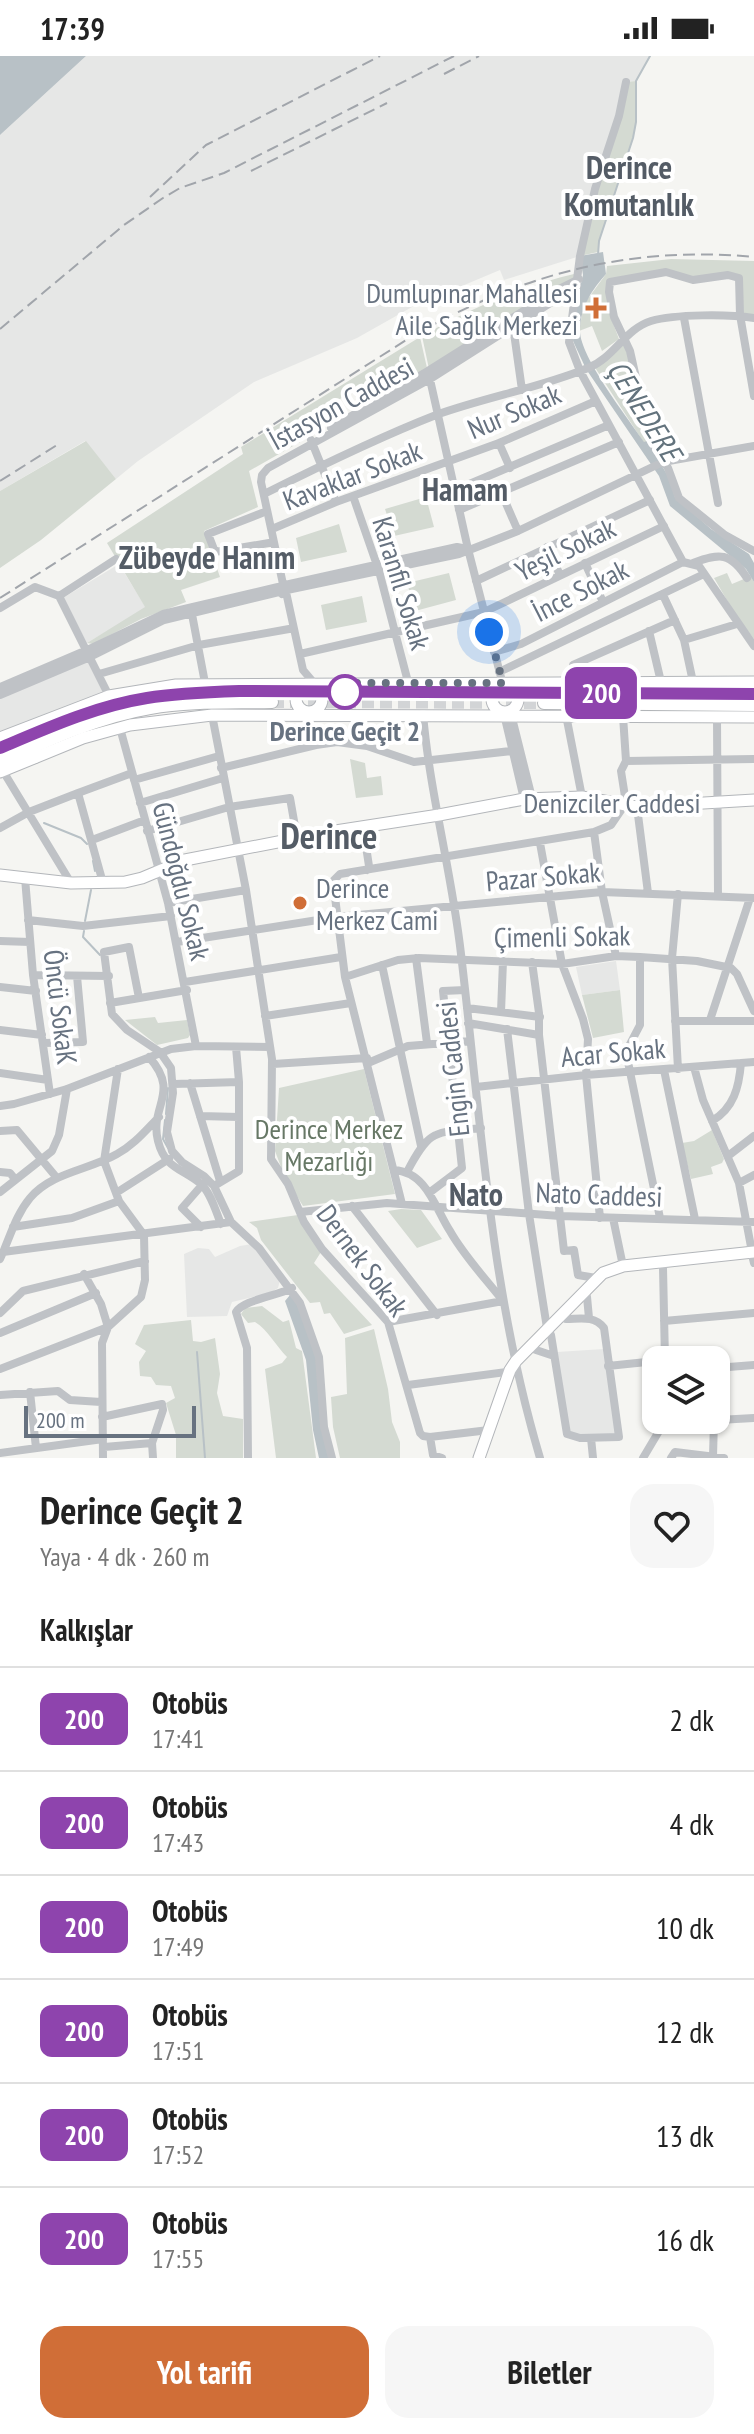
<!DOCTYPE html>
<html lang="tr">
<meta charset="utf-8">
<style>
body{margin:0;font-family:"PT Sans Narrow",sans-serif;background:#f6f6f6;color:#222;height:100vh;display:flex;flex-direction:column;font-size:30px;white-space:nowrap}
*{box-sizing:border-box;margin:0}
p{font-size:26px;color:#767676}
.icon{flex:none;width:44px;height:44px;fill:none;stroke:currentColor;stroke-width:2;stroke-linecap:round;stroke-linejoin:round}
.map{position:relative;height:1402px;overflow:hidden}
.panel{display:flex;flex-direction:column;background:#fff;flex:1}
.panel>*{flex:none}
.badge{padding:0 16px;border-radius:12px;font-size:28px;line-height:52px}
.fabs{position:absolute;left:642px;top:1290px;display:grid;gap:16px}
.fabs a{display:grid;place-items:center;width:88px;height:88px;border-radius:16px;background:#fff;box-shadow:0 2px 6px #0004;font-size:40px}
.scale{position:absolute;left:24px;bottom:20px;width:172px;box-sizing:border-box;padding-left:8px;border:4px solid #677280;border-top:0;font-size:22px;line-height:28px;white-space:nowrap;color:#677280;-webkit-text-stroke:6px #fff;paint-order:stroke}
.you{position:absolute;width:40px;height:40px;margin:-20px;border:6px solid #fff;border-radius:50%;background:#1a73e8;box-shadow:0 0 0 12px #1a73e833}
.map>.badge{position:absolute;translate:-50% -50%;box-shadow:0 0 0 4px #fff}
h2{padding:0 40px;font-size:30px;line-height:72px}
.round{display:grid;place-items:center;flex:none;width:84px;height:84px;border-radius:24px;background:#f6f6f6}
.overview{display:flex;align-items:center;justify-content:space-between;height:136px;padding:0 40px}
h1{font-size:38px;font-weight:700;line-height:60px}
.button{display:flex;gap:16px;margin-top:auto;padding:16px 40px}
.button a{flex:1;height:92px;border-radius:24px;background:#d06e37;color:#fff;font-size:32px;font-weight:700;line-height:92px;text-align:center}
.button a+a{background:#f6f6f6;color:#222}
ul{padding:0;list-style:none}
li{display:flex;align-items:center;gap:24px;height:104px;padding:0 40px;border-top:2px solid #e0e0e0}
li div{flex:1}
li b{display:block;font-size:30px}
li em{font-style:normal}
li .badge{min-width:88px;font-weight:700;text-align:center}
.status{display:flex;justify-content:space-between;align-items:center;height:56px;padding:0 40px;background:#fff;direction:ltr}
.status svg{height:22px;fill:currentColor}
.map>svg:first-child{display:block}
.built{fill:#e6e7e6}
.green{fill:#d4dad2}
.water{fill:#b8c1c6}
.lines{fill:none;stroke-linecap:round;stroke-linejoin:round}
.stream{stroke:#b8c1c6;stroke-width:2}
.highway-tunnel{stroke:#d2d4d6;stroke-width:12;stroke-dasharray:12 6;stroke-linecap:butt}
.major-casing{stroke:#b3b6ba;stroke-width:13}
.highway-casing{stroke:#b2b5b8;stroke-width:14}
.minor{stroke:#bfc2c6;stroke-width:8}
.major{stroke:#fff;stroke-width:11}
.highway{stroke:#fff;stroke-width:12}
.rail{stroke:#a1a5ab;stroke-width:2;stroke-dasharray:12 6;stroke-linecap:butt}
.line-casing{stroke:#fff;stroke-width:18}
.line{stroke:#8e44ad;stroke-width:12}
.walk{stroke:#677280;stroke-width:8;stroke-dasharray:0 14.4}
.poi-dot{fill:#d06e37;stroke:#fff;stroke-width:3}
.stop-dot{fill:#fff;stroke:#8e44ad;stroke-width:4}
.labels{text-anchor:middle;dominant-baseline:central;stroke-width:8;stroke-linejoin:round;paint-order:stroke}
.poi-label{font-size:28px;fill:#677280;stroke:#fff;text-anchor:end}
.street-label{font-size:28px;fill:#677280;stroke:#fff}
.stop-label{font-size:28px;font-weight:bold;fill:#677280;stroke:#fff}
.park-label{font-size:28px;fill:#677866;stroke:#fff}
.water-label{font-size:30px;font-style:italic;fill:#63737d;stroke:#fff}
.quarter-label{font-size:32px;font-weight:bold;fill:#545c66;stroke:#fff}
.district-label{font-size:36px;font-weight:bold;fill:#545c66;stroke:#fff}
</style>
<div class="status"><b>17:39</b><svg viewBox="0 0 49 12"><path d="M0 12V9h3v3zM5 12V6h3v6zM10 12V3h3v9zM15 12V0h3v12zM26 1h20v11H26zM47 4h2v5h-2z"/></svg></div>
<div class="map">
<svg width="754" height="1402" viewBox="0 0 754 1402">
<rect width="100%" height="100%" fill="#f5f5f2"/>
<!-- built -->
<path class="built" d="M86,0H651L636,25L626,26L580,200L504,224L500,214L412,251L357,282L254,326L138,405L116,423L85,385L0,435V79Z
M119,508L146,552L87,587L63,542Z
M90,603L106,637L0,676V642Z
M616,905L620,934L582,939L576,911Z
M252,1188L280,1224L278,1232L270,1237L232,1246L227,1260L187,1261L184,1198L198,1192L209,1193L215,1201L240,1190Z
M604,1293L617,1379H579L570,1376L557,1296Z"/>
<!-- green -->
<path class="green" d="M636,25V66L633,82L599,185L598,196L580,200L626,26Z
M671,203L754,205V260L742,258V222L693,224L676,218L613,224L611,262L619,283L602,295L592,270L579,275L584,248L606,218L607,210Z
M578,217L577,223L429,313L422,280C472,252 521,230 578,217Z
M420,281L427,312L423,315L373,341L364,328L292,373L300,386L249,415L258,451L204,475L220,521L181,534L186,546L141,563L93,588L87,587L145,551L107,487L243,398L241,391Z
M625,284L650,384L644,387L594,310Z
M86,385L116,423L41,484L0,512V435Z
M426,441L434,471L394,480L385,453Z
M339,468L347,496L301,506L296,482Z
M449,517L456,544L415,555L407,527Z
M727,517L732,528L751,520L754,526V583L735,558L714,522Z
M362,540L367,566L326,574L321,549Z
M350,703L365,707L367,722L381,720L383,739L356,742Z
M620,934L624,976L593,982L582,939Z
M155,961L158,967L187,964L190,979L188,982L157,989L125,964Z
M364,1013L395,1138L303,1150L284,1119L275,1095L279,1032Z
M712,1074L724,1103L722,1107L711,1111L713,1118L691,1123L682,1087L694,1085Z
M401,1153L421,1154L442,1183L417,1192L388,1155Z
M298,1159L321,1196L314,1207L372,1269L344,1278L330,1257L324,1258L320,1246L310,1247L261,1184L257,1172L249,1166Z
M262,1250L283,1266L289,1264L296,1292L302,1295L316,1402H276L265,1313L282,1307L287,1301C276,1290 268,1274 255,1266L248,1267L241,1258L245,1252Z
M191,1264L193,1285L201,1286L215,1282L220,1318L217,1337L223,1360L243,1363V1402H176V1379L166,1347L175,1342L171,1330L156,1329L151,1321L140,1320L139,1306L146,1295L135,1288L144,1269Z
M374,1273L388,1333L392,1366L400,1386V1402H340L333,1371L331,1341L347,1338L345,1282Z"/>
<!-- water -->
<path class="water" d="M0,0H86L0,79Z
M603,196L606,218C592,234 581,250 580,273C578,299 628,362 644,386L647,385L668,420L675,441L711,473L749,498L754,507V526L746,513L670,450L659,420L586,313L573,285L576,248L583,219L580,200Z
M296,1238L315,1287L324,1371L332,1402H319L313,1374L306,1304L285,1245L290,1239Z"/>
<g class="lines">
<!-- stream -->
<path class="stream" d="M598,199L599,185L633,82L636,66V25L650,0
M44,767L81,782L87,788
M93,805L95,815
M85,865L91,834
M84,875L83,881L100,899
M166,1058L168,1032
M165,1064L163,1083L168,1092
M197,1296L205,1402"/>
<!-- highway-tunnel -->
<path class="highway-tunnel" d="M272,635L545,636
M272,646L544,647"/>
<defs>
<path id="major" d="M296 643a13 13 0 1 1 26 0a13 13 0 1 1-26 0Z
M492 643a13 13 0 1 1 26 0a13 13 0 1 1-26 0Z
M0,682L109,640L176,629L754,626
M0,716L83,682L130,669L212,659L754,661
M0,819L71,827L125,826L142,822L185,804L329,776L439,759L524,743L582,741L637,751L754,744
M479,1402L510,1314L516,1305L603,1217L623,1210L754,1196"/>
<path id="highway" d="M545,636L754,638
M544,647L754,649
M0,692C48,672 96,650 148,642C189,635 231,635 272,635
M0,706C48,684 97,661 150,652C190,645 231,647 272,646
M11,707L35,701"/>
</defs>
<!-- major casing -->
<use href="#major" class="major-casing"/>
<!-- highway casing -->
<use href="#highway" class="highway-casing"/>
<!-- minor -->
<path class="minor" d="M626,26L619,60L595,133L580,200L569,286L580,315L683,506
M684,262L718,447
M513,270L522,334
M429,319L468,493L503,629
M754,340L740,259L739,222L728,219L693,224L666,216L610,226L609,236L614,261L630,295L650,384L668,412L679,442L725,479L754,495
M331,372L428,315L555,235L579,223
M311,384L336,446
M499,387L510,412
M455,434L609,369
M501,436L518,475
M264,438C320,410 377,382 436,359C486,341 539,332 588,312C614,302 625,273 651,265C675,258 729,258 754,262
M353,440L379,515L408,626
M459,454L619,386
M262,457L208,478L215,496L269,487
M272,473L336,446L499,387L596,345
M547,491L560,519
M683,506L699,510L754,590
M585,507L603,546
M693,507C720,497 730,496 747,522
M476,525L650,444
M283,528L278,532L282,538L287,532L283,528L261,426L262,419L268,412L430,323L577,230
M285,529L457,491L467,493
M287,534L459,498L518,475L663,406L754,390
M286,536L303,614L314,627
M663,539L684,584L693,626
M0,552L35,531L59,540
M191,553L205,627
M649,575L661,626
M684,584L737,568
M494,596L521,588L683,506
M300,598L484,556L664,470
M499,616L704,518
M99,618L199,589L289,573
M573,626V609L675,564
M0,631L87,594L163,558L278,531
M0,639L90,601L164,564L279,536
M109,640L59,540L116,503
M423,658C430,739 452,817 461,898C481,1067 491,1238 540,1402
M504,658L524,743
M511,658L532,742
M212,659L246,834L272,1003L271,1103L288,1128L304,1166L322,1193L388,1266L420,1377L423,1380L430,1381L433,1399L442,1402
M566,659L582,741
M717,661L718,840
M120,672L168,847L196,990
M626,705L754,703
M221,712L316,689L337,686L367,690L414,706L520,694
M3,715L71,827
M134,724L219,700
M140,747L223,722
M637,751L648,837
M363,771L369,810L367,814
M0,772L29,756L78,737
M147,775L229,751L290,742L297,782
M594,776L602,836L616,900
M92,784L145,764
M540,787L562,908L583,963L588,983L586,1019L600,1162
M25,822L33,919L50,1038
M103,827L78,737L132,717
M168,847L246,834
M28,864L83,870L171,860
M0,885L30,886
M177,886L337,861L602,836L754,842
M640,901V969L629,990L628,1006L660,1162
M416,902L427,987
M532,906L539,957V979
M382,909L421,1090
M33,919L109,920
M345,921L398,904L419,902L562,908L616,900L640,901L697,905L731,912L737,918L754,955
M185,926L341,901
M0,931L36,935
M139,942L129,891L104,896L112,958L127,974L160,996L171,1012L173,1037L167,1076L172,1095L182,1106L204,1120L214,1130L231,1166L259,1192L300,1247L319,1301L324,1371L332,1402
M110,947L187,934
M467,952L540,961
M501,956L503,905
M265,960L351,947
M710,964L750,842
M675,965H754
M468,967L539,979L564,1195L574,1194L578,1219L596,1222
M507,973L529,1158L547,1272
M0,974L42,979
M44,987L83,986L77,920
M149,1001C181,1037 149,1050 158,1085C165,1113 182,1112 201,1128C211,1137 216,1156 221,1168
M368,1007L408,990L470,985
M273,1008L367,1002
M694,1011L703,1044L739,1127L752,1196
M678,1013L672,902L678,838
M664,1014L695,1163
M0,1017L48,1024
M190,1027L220,1125
M174,1028L239,1026
M476,1031L586,1019L754,1006
M0,1050L14,1048L67,1033L171,993L196,990L270,991
M200,1060L239,1061
M712,1065C734,1052 739,1031 741,1007
M0,1075L17,1074L57,1122
M728,1100L754,1080
M0,1116L10,1117L15,1123
M407,1116C430,1072 434,1077 481,1072
M739,1127L754,1119
M214,1130L239,1115V1026L236,991
M0,1136L52,1095L59,1079L67,1033
M116,1137L169,1103
M429,1137L462,1112L443,935L465,934
M402,1148L345,921L333,825L340,818L594,776L611,769L626,747L621,715L626,705L623,660
M352,1150L437,1259
M300,1156L387,1147L560,1160L754,1166
M613,1162L623,1210
M13,1171L72,1162L119,1145
M201,1171L182,1152L202,1129
M3,1196L231,1166
M0,1203C10,1182 15,1160 30,1142C52,1116 89,1114 117,1098C134,1089 146,1074 159,1061
M753,1203L754,1207
M663,1212L665,1304
M587,1241L589,1262
M0,1257L23,1235L145,1205
M664,1265L754,1257
M388,1266L503,1245C485,1222 464,1200 450,1175C435,1152 427,1116 394,1114
M0,1277L96,1237
M551,1279L567,1378L580,1382L619,1381L604,1272C594,1259 580,1263 566,1263
M536,1294L554,1300
M608,1310L656,1305
M716,1312L754,1309
M0,1313L108,1271L101,1248L84,1218
M408,1329L514,1315
M30,1336L36,1392
M0,1339L58,1335L70,1344L101,1346
M102,1361L162,1348L163,1354L152,1387
M665,1367L754,1362
M430,1381L489,1374
M591,1382L593,1402
M104,1391L152,1387L153,1402
M0,1397L103,1383
M713,1400L714,1365
M103,1402L102,1287L108,1271L141,1241L145,1224L144,1179L119,1145L104,1105L118,1013
M248,1402L247,1292L236,1256C243,1244 277,1240 292,1232
M643,1402L665,1365
M671,1402L675,1396L724,1402"/>
<!-- major -->
<use href="#major" class="major"/>
<!-- highway -->
<use href="#highway" class="highway"/>
<!-- rail -->
<path class="rail" d="M444,18L479,0
M251,115L387,47
M150,141L206,89L380,0
M0,273L124,169L163,142L180,132L224,117L454,0
M0,425L57,389
M0,542L411,281C519,219 629,189 754,201"/>
</g>
<g class="lines">
<defs>
<path id="line" d="M0,692C47,672 96,650 147,642C177,637 209,636 240,635L754,638"/>
</defs>
<!-- line casing -->
<use href="#line" class="line-casing"/>
<!-- line -->
<use href="#line" class="line"/>
<!-- walk -->
<path class="walk" d="M345,636L339,627H503L489,576"/>
</g>
<!-- markers -->
<g class="poi-dot">
<path d="M592 240h8v8h8v8h-8v8h-8v-8h-8v-8h8z"/>
<circle cx="300" cy="847" r="8"/>
</g>
<circle class="stop-dot" cx="345" cy="636" r="16"/>
<g class="labels">
<!-- poi labels -->
<g class="poi-label">
<text x="578" y="236">Dumlupınar Mahallesi<tspan x="578" dy="32">Aile Sağlık Merkezi</tspan></text>
<text x="316" y="831" text-anchor="start">Derince<tspan x="316" dy="32">Merkez Cami</tspan></text>
</g>
<!-- street labels -->
<g class="street-label">
<text transform="translate(341 347) rotate(-29)">İstasyon Caddesi</text>
<text transform="translate(514 355) rotate(-23)">Nur Sokak</text>
<text transform="translate(352 419) rotate(-21)">Kavaklar Sokak</text>
<text transform="translate(565 493) rotate(-26)">Yeşil Sokak</text>
<text transform="translate(402 527) rotate(73)">Karanfil Sokak</text>
<text transform="translate(580 534) rotate(-27)">İnce Sokak</text>
<text x="612" y="746">Denizciler Caddesi</text>
<text transform="translate(543 820) rotate(-5)">Pazar Sokak</text>
<text transform="translate(182 825) rotate(76)">Gündoğdu Sokak</text>
<text transform="translate(562 880) rotate(-1)">Çimenli Sokak</text>
<text transform="translate(61 951) rotate(83)">Öncü SokaK</text>
<text transform="translate(613 996) rotate(-5)">Acar Sokak</text>
<text transform="translate(452 1013) rotate(-96)">Engin Caddesi</text>
<text transform="translate(599 1138) rotate(2)">Nato Caddesi</text>
<text transform="translate(363 1204) rotate(53)">Dernek Sokak</text>
</g>
<!-- stop labels -->
<g class="stop-label">
<text x="345" y="674">Derince Geçit 2</text>
</g>
<!-- park labels -->
<g class="park-label">
<text x="329" y="1072">Derince Merkez<tspan x="329" dy="32">Mezarlığı</tspan></text>
</g>
<!-- water labels -->
<g class="water-label">
<text transform="translate(645 354) rotate(58)">ÇENEDERE</text>
</g>
<!-- quarter labels -->
<g class="quarter-label">
<text x="629" y="111">Derince<tspan x="629" dy="37">Komutanlık</tspan></text>
<text x="465" y="433">Hamam</text>
<text x="207" y="501">Zübeyde Hanım</text>
<text x="476" y="1138">Nato</text>
</g>
<!-- district labels -->
<g class="district-label">
<text x="329" y="779">Derince</text>
</g>
</g>
</svg>
<div class="fabs">
<a><svg class="icon" aria-label="layers" viewBox="0 0 24 24"><path d="M12 4l9 5-9 5-9-5zM3 14l9 5 9-5"/></svg></a>
</div>
<div class="scale">200 m</div>
<div class="you" style="left:489px;top:576px"></div>
<b class="badge" style="left:601px;top:637px;background:#8e44ad;color:#fff">200</b>
</div>
<section class="panel">
<div class="overview"><div><h1>Derince Geçit 2</h1><p>Yaya · 4 dk · 260 m</p></div><a class="round"><svg class="icon" aria-label="heart" viewBox="0 0 24 24"><path d="M12 20l-8-8c-3-5 5-10 8-4 3-6 11-1 8 4z"/></svg></a></div>
<h2>Kalkışlar</h2>
<ul>
<li><span class="badge" style="background:#8e44ad;color:#fff">200</span><div><b>Otobüs</b><p>17:41</p></div><em>2 dk</em></li>
<li><span class="badge" style="background:#8e44ad;color:#fff">200</span><div><b>Otobüs</b><p>17:43</p></div><em>4 dk</em></li>
<li><span class="badge" style="background:#8e44ad;color:#fff">200</span><div><b>Otobüs</b><p>17:49</p></div><em>10 dk</em></li>
<li><span class="badge" style="background:#8e44ad;color:#fff">200</span><div><b>Otobüs</b><p>17:51</p></div><em>12 dk</em></li>
<li><span class="badge" style="background:#8e44ad;color:#fff">200</span><div><b>Otobüs</b><p>17:52</p></div><em>13 dk</em></li>
<li><span class="badge" style="background:#8e44ad;color:#fff">200</span><div><b>Otobüs</b><p>17:55</p></div><em>16 dk</em></li>
</ul>
<div class="button"><a>Yol tarifi</a><a>Biletler</a></div>
</section>
